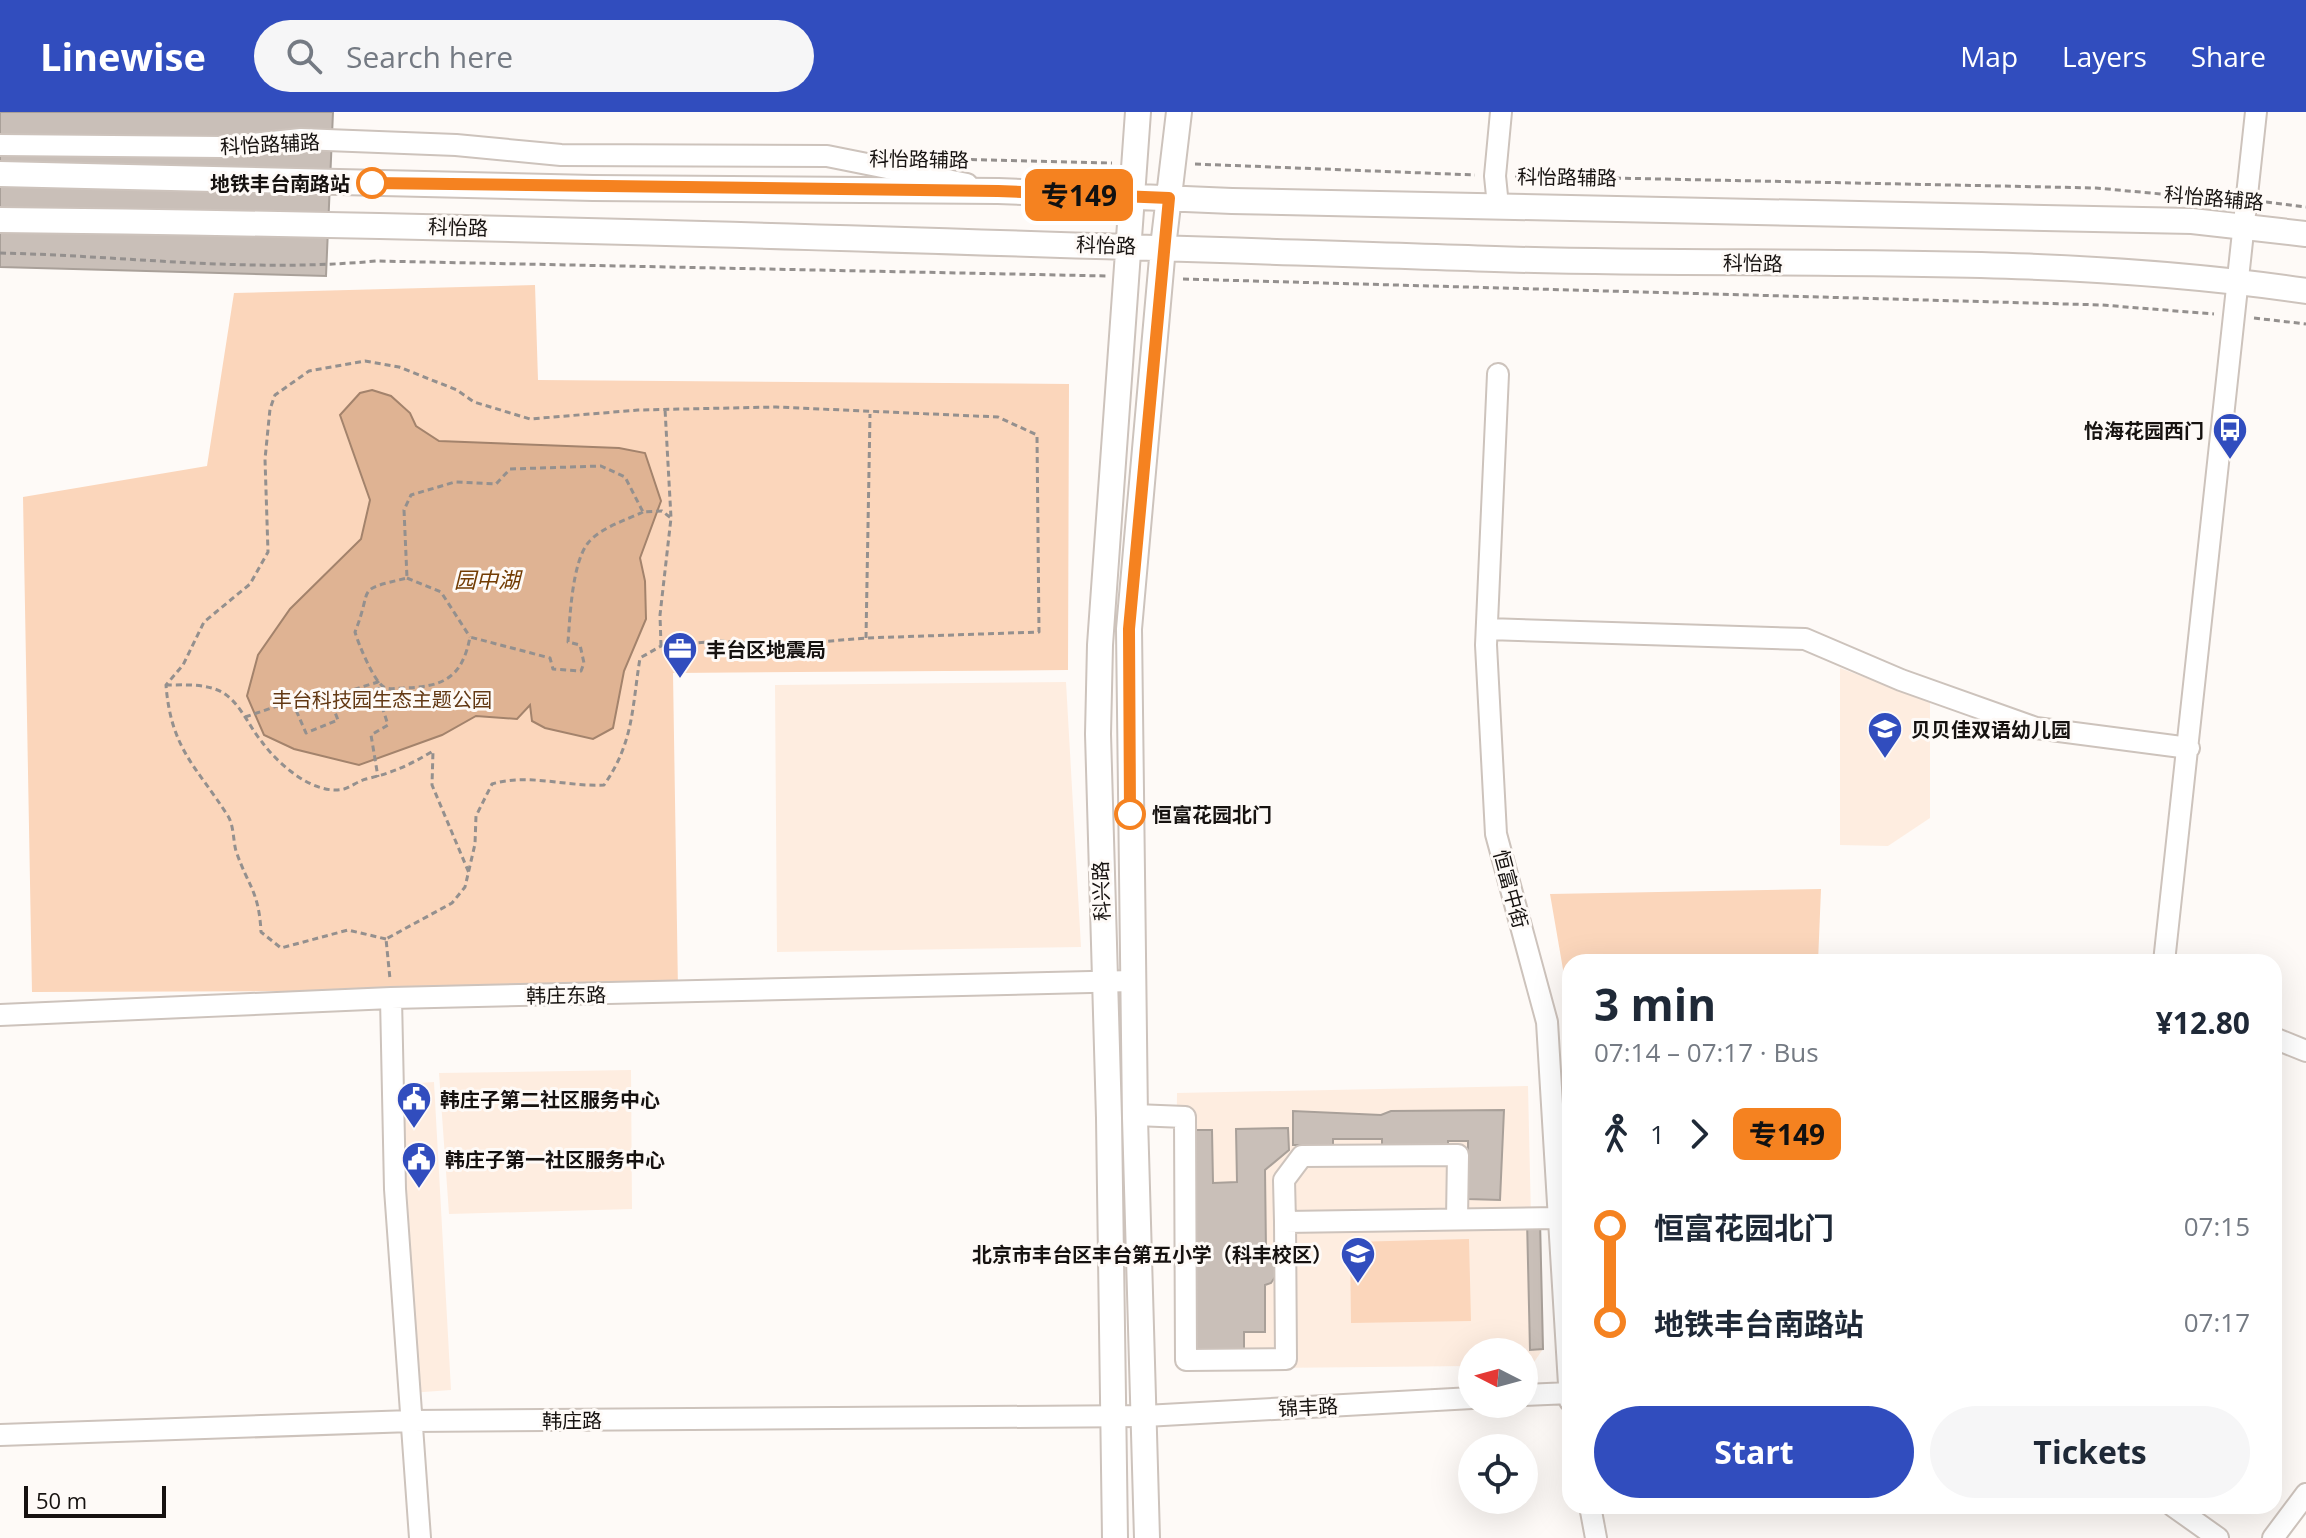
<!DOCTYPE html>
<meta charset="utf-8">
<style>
body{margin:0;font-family:"Open Sans","Noto Sans SC",sans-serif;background:#f6f6f7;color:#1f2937;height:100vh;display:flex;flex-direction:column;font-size:30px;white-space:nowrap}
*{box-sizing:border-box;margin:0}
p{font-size:26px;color:#747a83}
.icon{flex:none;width:44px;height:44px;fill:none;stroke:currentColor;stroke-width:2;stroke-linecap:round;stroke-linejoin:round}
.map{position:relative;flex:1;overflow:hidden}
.drawer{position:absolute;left:1562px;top:842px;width:720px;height:560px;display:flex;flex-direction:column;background:#fff;border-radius:24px;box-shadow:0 8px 32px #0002}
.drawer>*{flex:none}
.badge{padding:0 16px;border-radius:12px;font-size:28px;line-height:52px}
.needle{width:52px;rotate:276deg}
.fabs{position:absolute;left:1458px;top:1226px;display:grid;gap:16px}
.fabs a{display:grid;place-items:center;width:80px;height:80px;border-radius:50%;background:#fff;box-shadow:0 8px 32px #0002;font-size:40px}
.scale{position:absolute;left:24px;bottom:20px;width:142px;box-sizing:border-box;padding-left:8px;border:4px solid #161210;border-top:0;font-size:22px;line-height:28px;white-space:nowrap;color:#161210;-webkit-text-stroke:6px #fefaf7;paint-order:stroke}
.map>.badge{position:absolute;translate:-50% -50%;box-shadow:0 0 0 4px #fff}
.legs{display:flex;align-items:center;gap:12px;height:88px;padding:0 32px;font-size:26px}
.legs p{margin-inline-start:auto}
.overview{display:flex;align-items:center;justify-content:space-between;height:136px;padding:0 32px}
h1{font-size:44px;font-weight:700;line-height:60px}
.cta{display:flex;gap:16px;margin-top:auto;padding:16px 32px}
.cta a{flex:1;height:92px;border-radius:48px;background:#314dbe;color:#fff;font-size:32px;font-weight:700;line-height:92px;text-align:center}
.cta a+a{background:#f6f6f7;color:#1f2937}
ul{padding:0 32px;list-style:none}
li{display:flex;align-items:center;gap:28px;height:96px;font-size:30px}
li i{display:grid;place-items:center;width:12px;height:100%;margin:0 10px;background:currentColor}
li i::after{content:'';width:20px;height:20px;margin:-10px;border:6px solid;border-radius:50%;background:#fff}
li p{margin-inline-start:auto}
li:first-child i{background:linear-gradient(#0000 50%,currentColor 0)}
li:last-child i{background:linear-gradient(currentColor 50%,#0000 0)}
header{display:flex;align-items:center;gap:48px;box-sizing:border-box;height:112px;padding:0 40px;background:#314dbe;color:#fff}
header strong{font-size:38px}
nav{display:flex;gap:44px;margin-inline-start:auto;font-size:28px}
.search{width:560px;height:72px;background:#f6f6f7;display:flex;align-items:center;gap:20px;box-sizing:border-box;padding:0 28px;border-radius:44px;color:#747a83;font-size:30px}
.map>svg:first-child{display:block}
.built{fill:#feede0}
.green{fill:#fbd6bb}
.water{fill:#dfb393;stroke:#a3836c;stroke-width:2}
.building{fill:#c9bfb8;stroke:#a9a099;stroke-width:2}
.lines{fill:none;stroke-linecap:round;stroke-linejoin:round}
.minor-casing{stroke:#cdc3bc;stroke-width:24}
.major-casing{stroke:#cdc3bc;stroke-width:28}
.path{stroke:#94908e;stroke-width:3;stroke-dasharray:6 4;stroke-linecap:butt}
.minor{stroke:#fff;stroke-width:20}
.major{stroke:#fff;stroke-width:24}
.line-1-casing{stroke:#fff;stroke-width:18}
.line-1{stroke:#f58220;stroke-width:12}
.stop-1-dot{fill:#fff;stroke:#f58220;stroke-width:4}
.labels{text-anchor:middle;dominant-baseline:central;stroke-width:6;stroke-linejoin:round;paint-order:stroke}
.street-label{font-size:20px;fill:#161210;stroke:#fefaf7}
.stop-label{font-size:20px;font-weight:bold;fill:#161210;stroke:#fefaf7;text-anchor:end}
.poi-label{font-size:20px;font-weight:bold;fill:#161210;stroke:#fefaf7;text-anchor:start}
.park-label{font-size:20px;fill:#633914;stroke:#fefaf7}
.water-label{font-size:22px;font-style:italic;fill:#723c03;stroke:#fefaf7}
</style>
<header>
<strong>Linewise</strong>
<div class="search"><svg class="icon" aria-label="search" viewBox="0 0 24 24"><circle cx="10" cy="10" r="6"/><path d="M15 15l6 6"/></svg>Search here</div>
<nav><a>Map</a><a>Layers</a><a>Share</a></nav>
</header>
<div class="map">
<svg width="2306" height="1426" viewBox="0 0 2306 1426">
<rect width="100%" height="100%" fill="#fefaf7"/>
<!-- built -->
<path class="built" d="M1840,556L1930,590V706L1888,734L1840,733Z
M1066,570L1081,835L777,840L775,573Z
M631,958L632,1097L449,1102L439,961Z
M434,970L451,1278L410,1281L404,972Z
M1528,974L1531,1107L1540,1108L1543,1237L1532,1253H1524V1240H1472V1254L1184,1257L1174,1246L1177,981Z"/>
<!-- green -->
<path class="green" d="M535,173L538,268L1069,272L1068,558L673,561L678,878L32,880L23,385L207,354L234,181Z
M1821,777L1818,850H1570L1569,892L1550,782Z
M1469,1127L1471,1209L1351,1211L1350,1130Z"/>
<!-- water -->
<path class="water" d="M372,278L391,284L410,301L416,314L439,329L619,336L645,341L661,389L640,446L645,469L646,507L624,559L613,616L593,627L545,616L532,609L530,593L517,607L476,604L442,623L359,653L294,637L264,623L247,584L258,543L290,497L361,427L370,388L340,303L360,281Z"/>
<!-- building -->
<path class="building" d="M0,0H333L326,164L0,155Z
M1504,998L1500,1088L1468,1087V1029H1448V1034H1382V1027H1333V1033H1293V999L1381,1003L1391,999Z
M1288,1016L1289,1038L1265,1058L1266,1139L1276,1150L1277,1162L1271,1171L1265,1173V1220H1244V1240H1192L1190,1018H1212L1213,1071L1237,1070L1236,1017Z
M1527,1108H1540L1543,1237L1530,1238Z"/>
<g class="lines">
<defs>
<path id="minor" d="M0,33L222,35L301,27L456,33L561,43L827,44L967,72
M1498,94L1495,64L1501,0
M1498,262L1486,533L1496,722L1547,910L1570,1289
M1487,517L1805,527L1901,568L2036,616L2189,636
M2164,850L2256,0
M391,886L395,1077L420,1426
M0,903L391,886L1133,869
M2274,926L2306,939
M1135,1003L1185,1005L1186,1248L1286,1247L1285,1110L1558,1106
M1285,1110L1284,1068L1302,1044L1458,1043L1457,1107
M1524,1283L1570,1281
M0,1323L412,1309L1145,1304L1472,1286
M1590,1394L1596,1426
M2173,1394L2218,1426
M2273,1426L2306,1382"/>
<path id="major" d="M0,62L593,76L998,79L1232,89L2192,109L2306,122
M0,108C499,113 997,131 1495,147C1765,156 2039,139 2306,179
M1115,1426L1109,1006L1098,622L1100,533L1138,0
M1147,1426L1135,1006L1129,517L1163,135L1179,0"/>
</defs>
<!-- minor casing -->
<use href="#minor" class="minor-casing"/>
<!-- major casing -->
<use href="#major" class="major-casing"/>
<!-- path -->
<path class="path" d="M951,47L1112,51
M1195,52L1475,63
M1515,64L2096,76L2227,88
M2266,90L2306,95
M0,141C129,144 247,161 376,149L1107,164
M1183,167L2102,193L2214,202
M2254,206L2306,212
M643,400C626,408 600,416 588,431C572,451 570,505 568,530L580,533L584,551L581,559L553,557L550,546L470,525C462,567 442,575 403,576C397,576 390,578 384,575C374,570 358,531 355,520C374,473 353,479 407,466L404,398L411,383L455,370L496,372L510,357L601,354L625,365L643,400L662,399L671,406
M407,466L441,480L470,525
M866,526L870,302
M661,534L660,503L671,406L665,297
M166,573C184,573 209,571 225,582C241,593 250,616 262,630C278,652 314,684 344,677C351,675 358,669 366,667C392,661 410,653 433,639L432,673L469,761
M245,605L292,589L306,621L338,608L329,585L378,570V582L388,613L371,623L378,665
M386,827L348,818L281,836L261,820C259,779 248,774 236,739C233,728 234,714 228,704C196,654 171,637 166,573L183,553L204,510L250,472L268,440L265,347L270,297L275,283L309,259L365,249L399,255L457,278L474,290L530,307L638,298L776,295L998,305L1037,323L1039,520L866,526L783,533L720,529L661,534L640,546C632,595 634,630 604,673C566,675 529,661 492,672L476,704L475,732L465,775L452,791L386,827L390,867"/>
<!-- minor -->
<use href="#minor" class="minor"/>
<!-- major -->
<use href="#major" class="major"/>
</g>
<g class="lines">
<defs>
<path id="line-1" d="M372,71L998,79L1169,86L1129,517L1130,702"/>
</defs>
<!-- line-1 casing -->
<use href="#line-1" class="line-1-casing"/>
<!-- line-1 -->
<use href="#line-1" class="line-1"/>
</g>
<!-- icons -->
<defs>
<symbol id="bus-pin" viewBox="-11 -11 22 30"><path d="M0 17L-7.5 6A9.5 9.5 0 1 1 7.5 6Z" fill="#314dbe" stroke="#fefaf7"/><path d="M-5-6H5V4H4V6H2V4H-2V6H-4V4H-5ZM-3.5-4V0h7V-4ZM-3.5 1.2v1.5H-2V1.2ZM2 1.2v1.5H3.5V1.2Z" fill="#fff"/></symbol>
<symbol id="office-pin" viewBox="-11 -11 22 30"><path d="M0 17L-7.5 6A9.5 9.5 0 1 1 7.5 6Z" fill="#314dbe" stroke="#fefaf7"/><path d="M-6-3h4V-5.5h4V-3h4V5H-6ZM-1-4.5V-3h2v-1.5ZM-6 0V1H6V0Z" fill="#fff"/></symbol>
<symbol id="school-pin" viewBox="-11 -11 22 30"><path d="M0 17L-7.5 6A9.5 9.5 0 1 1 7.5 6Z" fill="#314dbe" stroke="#fefaf7"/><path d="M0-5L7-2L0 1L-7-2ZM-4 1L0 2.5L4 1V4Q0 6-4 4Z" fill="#fff"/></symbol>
<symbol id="civic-pin" viewBox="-11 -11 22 30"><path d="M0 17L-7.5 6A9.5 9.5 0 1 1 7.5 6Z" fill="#314dbe" stroke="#fefaf7"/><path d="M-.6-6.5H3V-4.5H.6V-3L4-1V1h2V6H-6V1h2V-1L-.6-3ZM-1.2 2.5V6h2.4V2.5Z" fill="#fff"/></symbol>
</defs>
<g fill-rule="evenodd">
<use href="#bus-pin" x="2210" y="298" width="40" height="54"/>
<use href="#office-pin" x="660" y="517" width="40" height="54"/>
<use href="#school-pin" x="1865" y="597" width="40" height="54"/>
<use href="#civic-pin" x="394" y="967" width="40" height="54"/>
<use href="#civic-pin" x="399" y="1027" width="40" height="54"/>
<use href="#school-pin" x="1338" y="1122" width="40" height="54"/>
</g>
<!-- markers -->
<g class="stop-1-dot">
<circle cx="372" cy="71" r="14"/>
<circle cx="1130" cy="702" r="14"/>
</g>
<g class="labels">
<!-- street labels -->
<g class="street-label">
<text transform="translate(270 32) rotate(-3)">科怡路辅路</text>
<text transform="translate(919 47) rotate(1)">科怡路辅路</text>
<text transform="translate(1567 65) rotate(1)">科怡路辅路</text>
<text transform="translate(2214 86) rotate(5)">科怡路辅路</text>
<text transform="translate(458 115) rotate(2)">科怡路</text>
<text transform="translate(1106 133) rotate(2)">科怡路</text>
<text transform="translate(1753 151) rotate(1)">科怡路</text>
<text transform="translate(1511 777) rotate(75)">恒富中街</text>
<text transform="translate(1101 779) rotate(-92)">科兴路</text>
<text transform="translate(566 883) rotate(-1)">韩庄东路</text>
<text transform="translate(1308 1295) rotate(-3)">锦丰路</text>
<text x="572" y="1308">韩庄路</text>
</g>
<!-- stop labels -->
<g class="stop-label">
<text x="350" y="71">地铁丰台南路站</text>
<text x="1152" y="702" text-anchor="start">恒富花园北门</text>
</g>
<!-- poi labels -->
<g class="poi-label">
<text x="2204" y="318" text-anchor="end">怡海花园西门</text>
<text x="706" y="537">丰台区地震局</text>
<text x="1911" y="617">贝贝佳双语幼儿园</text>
<text x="440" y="987">韩庄子第二社区服务中心</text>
<text x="445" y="1047">韩庄子第一社区服务中心</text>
<text x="1332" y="1142" text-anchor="end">北京市丰台区丰台第五小学（科丰校区）</text>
</g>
<!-- park labels -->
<g class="park-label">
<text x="382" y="587">丰台科技园生态主题公园</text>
</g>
<!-- water labels -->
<g class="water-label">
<text x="487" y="467">园中湖</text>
</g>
</g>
</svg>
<div class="fabs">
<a><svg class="needle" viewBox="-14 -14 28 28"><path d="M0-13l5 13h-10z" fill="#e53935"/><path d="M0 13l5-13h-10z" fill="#747a83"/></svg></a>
<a><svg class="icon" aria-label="locate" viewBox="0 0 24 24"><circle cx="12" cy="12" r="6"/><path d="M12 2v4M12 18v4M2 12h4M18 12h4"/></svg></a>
</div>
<div class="scale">50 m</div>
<b class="badge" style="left:1079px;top:83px;background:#f58220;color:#111">专149</b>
<section class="drawer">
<div class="overview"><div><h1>3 min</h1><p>07:14 – 07:17 · Bus</p></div><b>¥12.80</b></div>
<div class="legs"><svg class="icon" aria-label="walk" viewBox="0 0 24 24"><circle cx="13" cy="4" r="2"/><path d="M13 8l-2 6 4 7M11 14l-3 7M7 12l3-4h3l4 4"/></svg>1<svg class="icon" aria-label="forward" viewBox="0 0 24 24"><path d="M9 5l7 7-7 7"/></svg><b class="badge" style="background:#f58220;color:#111">专149</b></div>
<ul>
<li><i style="color:#f58220"></i><b>恒富花园北门</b><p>07:15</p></li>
<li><i style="color:#f58220"></i><b>地铁丰台南路站</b><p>07:17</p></li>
</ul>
<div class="cta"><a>Start</a><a>Tickets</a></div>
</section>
</div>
